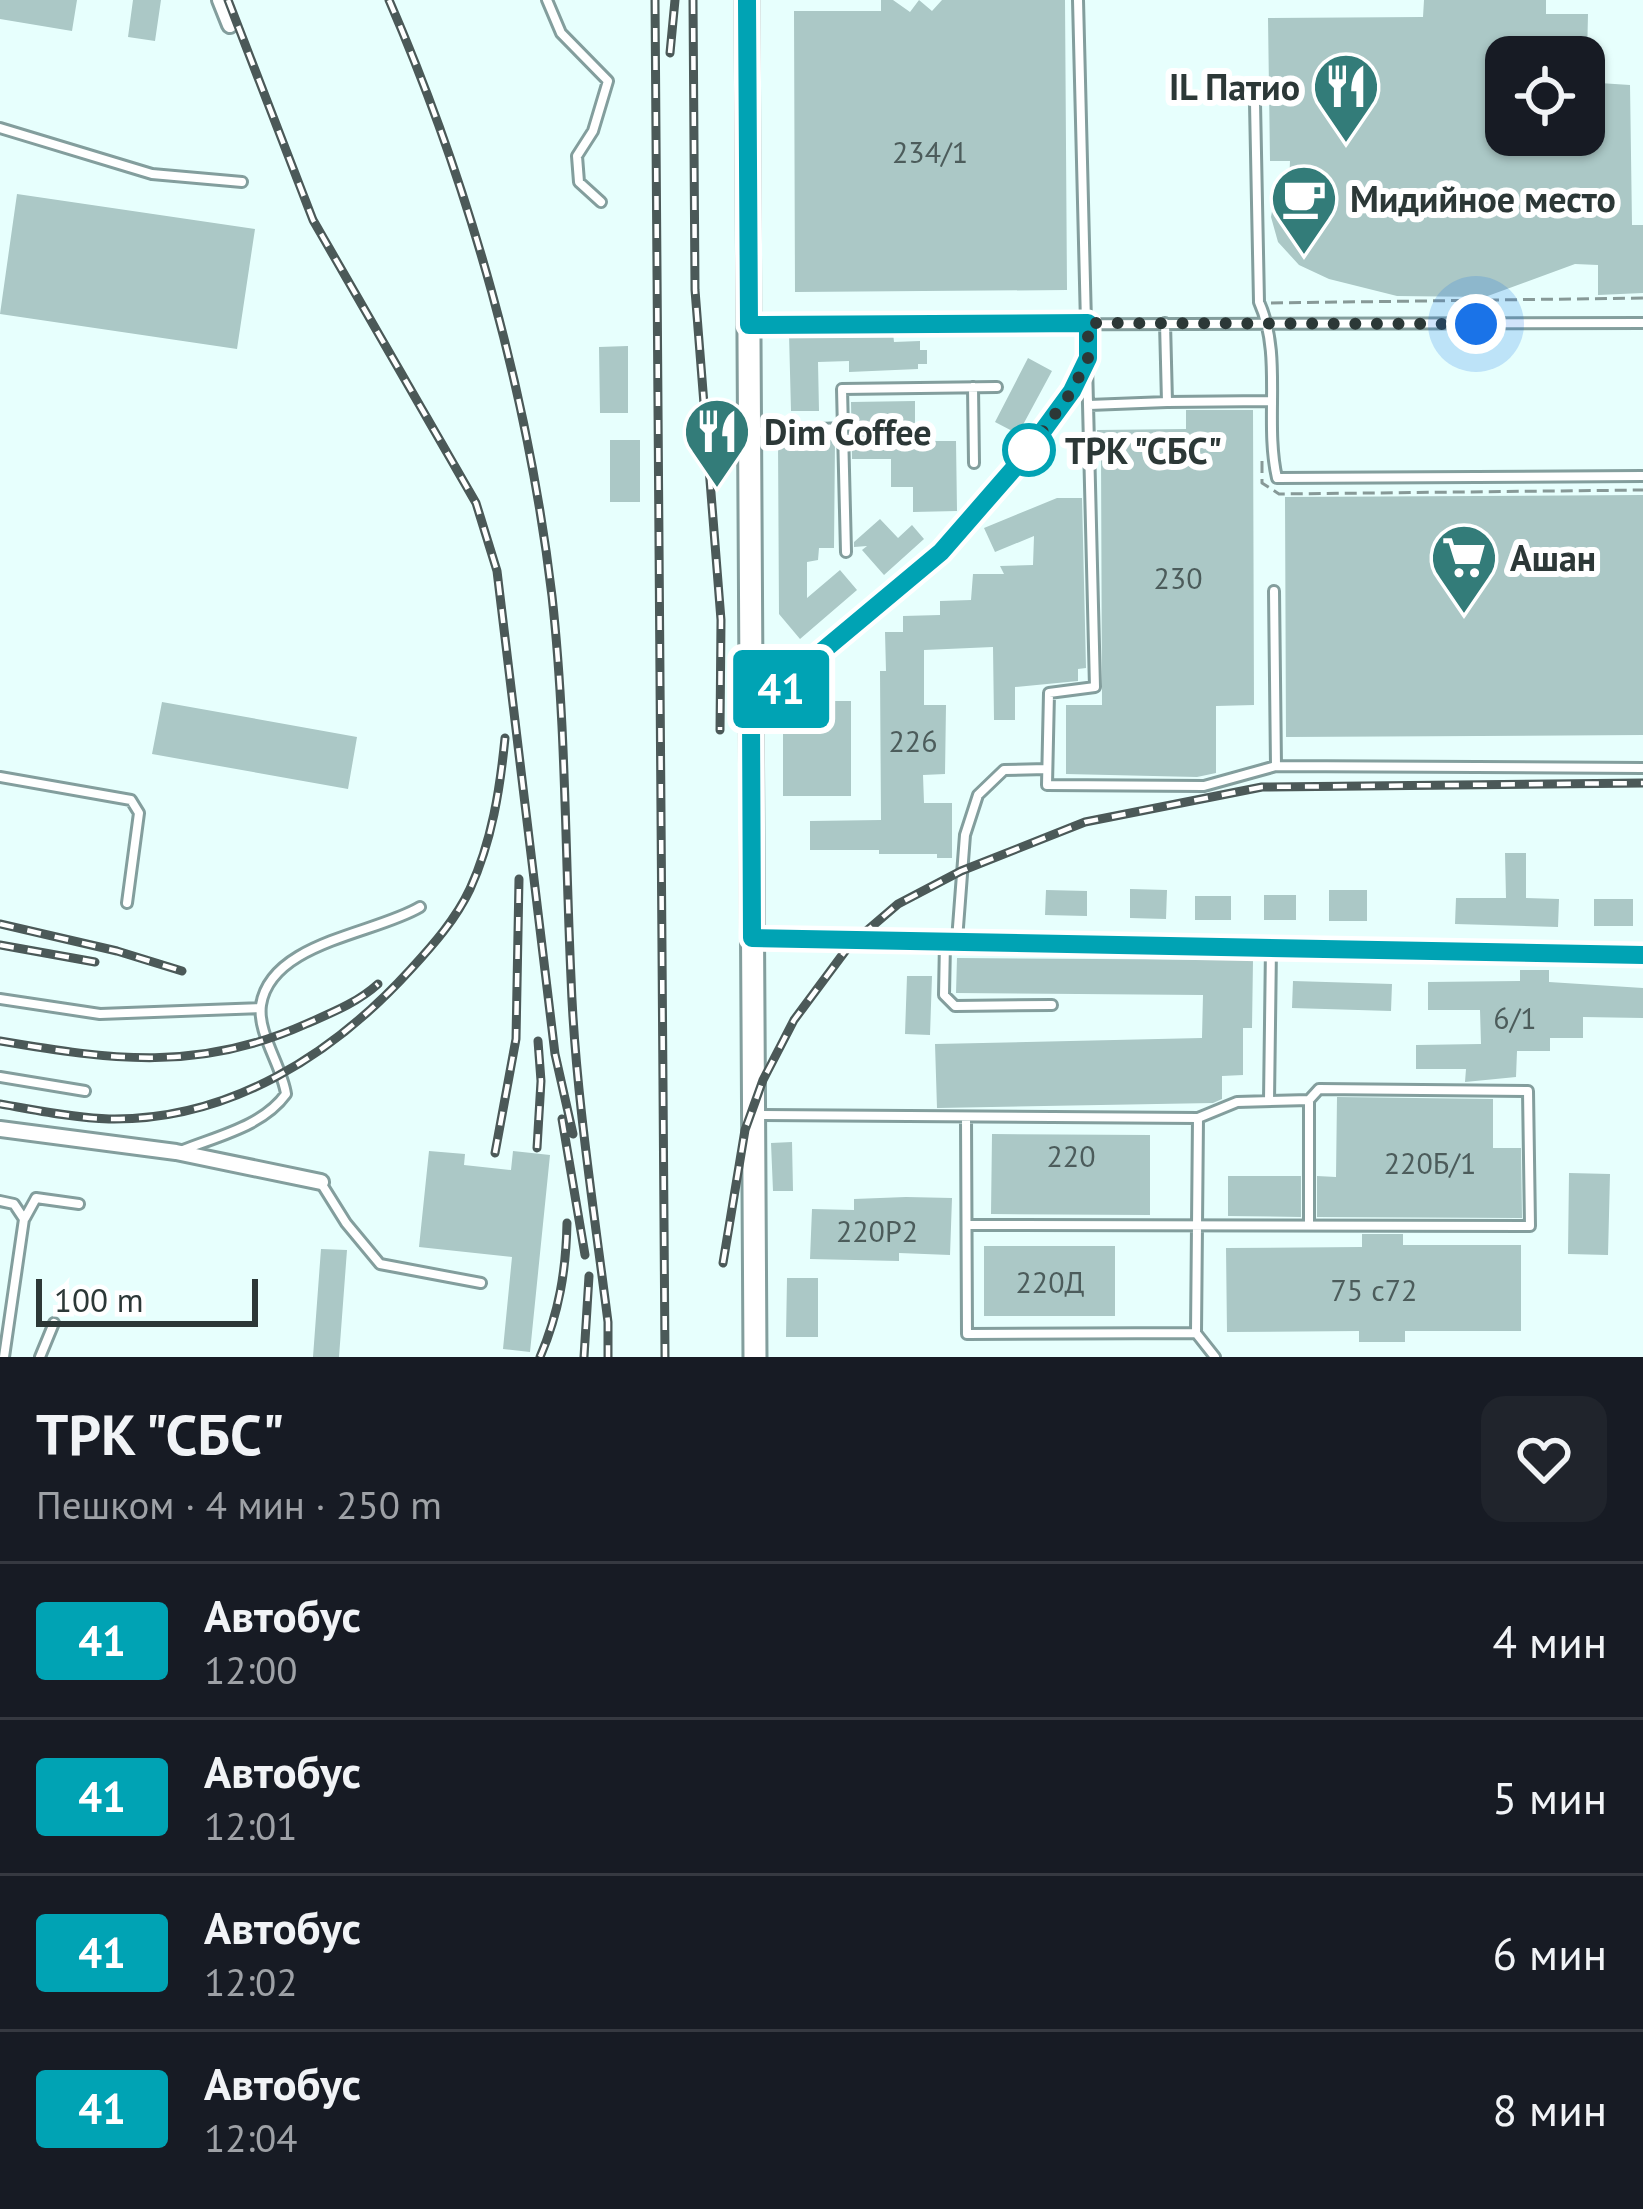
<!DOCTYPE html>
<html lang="ru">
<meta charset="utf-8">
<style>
body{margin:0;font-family:"PT Sans",sans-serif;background:#20242c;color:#f1f3f6;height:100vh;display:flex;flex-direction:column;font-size:45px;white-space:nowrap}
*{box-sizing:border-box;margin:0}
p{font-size:39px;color:#9ea1a6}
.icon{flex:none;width:66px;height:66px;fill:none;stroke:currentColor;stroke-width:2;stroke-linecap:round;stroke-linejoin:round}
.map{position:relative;height:1357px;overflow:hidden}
.sheet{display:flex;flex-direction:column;background:#171b24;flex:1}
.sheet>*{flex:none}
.badge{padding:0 24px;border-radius:9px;font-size:42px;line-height:78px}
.tools{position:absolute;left:1485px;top:36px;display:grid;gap:24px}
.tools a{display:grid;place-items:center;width:120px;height:120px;border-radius:24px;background:#171b24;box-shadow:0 3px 9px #0004;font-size:60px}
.scale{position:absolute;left:36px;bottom:30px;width:222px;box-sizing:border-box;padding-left:12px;border:6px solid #2c3837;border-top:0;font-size:33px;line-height:42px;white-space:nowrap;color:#2c3837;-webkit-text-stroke:9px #fff;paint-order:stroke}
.you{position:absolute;width:60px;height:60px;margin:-30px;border:9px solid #fff;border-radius:50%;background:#1a73e8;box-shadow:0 0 0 18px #1a73e833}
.map>.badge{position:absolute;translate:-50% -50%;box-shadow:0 0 0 6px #fff}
.round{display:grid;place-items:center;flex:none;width:126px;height:126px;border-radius:24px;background:#20242c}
.head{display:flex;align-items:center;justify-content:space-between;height:204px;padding:0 36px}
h1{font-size:57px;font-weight:600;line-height:90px}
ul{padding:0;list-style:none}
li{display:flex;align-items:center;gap:36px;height:156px;padding:0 36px;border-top:3px solid #363941}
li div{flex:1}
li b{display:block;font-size:45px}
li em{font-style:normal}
li .badge{min-width:132px;font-weight:700;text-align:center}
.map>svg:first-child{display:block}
.building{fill:#abc8c6}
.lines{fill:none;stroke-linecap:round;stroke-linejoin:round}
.service-casing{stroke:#839e9d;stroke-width:14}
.minor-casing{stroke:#839e9d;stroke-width:20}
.secondary-casing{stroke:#839e9d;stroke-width:27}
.path{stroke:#879997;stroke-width:3;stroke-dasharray:12 6;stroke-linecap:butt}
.service{stroke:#fff;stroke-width:8}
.minor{stroke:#fff;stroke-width:14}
.secondary{stroke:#fff;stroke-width:21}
.rail-casing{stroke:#4b5958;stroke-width:9}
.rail{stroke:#fff;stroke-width:4.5;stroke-dasharray:14;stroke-linecap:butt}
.line-casing{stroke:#fff;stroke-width:27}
.line{stroke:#00a3b4;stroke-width:18}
.walk{stroke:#2c3837;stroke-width:12;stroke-dasharray:0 21.6}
.stop-dot{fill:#fff;stroke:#00a3b4;stroke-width:6}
.labels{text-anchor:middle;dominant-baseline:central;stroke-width:12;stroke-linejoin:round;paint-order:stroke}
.number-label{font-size:30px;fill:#4c5c5b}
.poi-label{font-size:36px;font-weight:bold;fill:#2c3837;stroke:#fff;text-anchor:start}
.stop-label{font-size:36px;font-weight:bold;fill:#2c3837;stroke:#fff;text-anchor:start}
</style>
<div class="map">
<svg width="1643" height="1357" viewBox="0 0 1643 1357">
<rect width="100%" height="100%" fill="#e7fffd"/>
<!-- building -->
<path class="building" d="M0,0H77L72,31L0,19Z
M133,0H161L155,41L128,37Z
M881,0H893L910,12L919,0L932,11L942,0H1065L1067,290L795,292L794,11H881Z
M1424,0H1546V14H1588L1587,57H1506V135H1584V82L1630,85L1632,225H1643V293L1598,295V265L1575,264L1485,297L1397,296L1329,279L1299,265L1278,242L1271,217L1273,206L1289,183L1290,161H1270L1268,18L1423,17Z
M17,194L255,229L237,349L0,314Z
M893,333L894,342L920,341V350H927V364H918V369L849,372V361L818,362L819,411H791L789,334Z
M628,346V413H600L599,347Z
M1028,358L1052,371L1018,434L995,422Z
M915,401V441H956L957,511L913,512V487H891V459H852L851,402Z
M1186,410H1253L1254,705L1216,706V773L1197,777L1066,774V705H1102L1101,452H1097V430L1186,429Z
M610,440H640V502H610Z
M835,440L834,548H819L818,560L807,562V598L840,570L857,590L800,639L779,614L778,442Z
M1643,495V735L1286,737L1285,497Z
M1057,498H1082L1086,668L1078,669V681L1015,687V720H994L993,647L924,650V705H946L945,774L923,775L924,803H952V858H937V854H879V850H810V821L881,820L880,671H886L885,632H903V616L940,615V601L971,600L973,574H1004L1000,566L1033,565L1034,536L995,552L984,528Z
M880,519L898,538L912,525L924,539L884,575L862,550L867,546L854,547V542Z
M806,701H851V796H783V727H793V714H806Z
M162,702L357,737L348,789L152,754Z
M1505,853H1526V898L1559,899L1558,927L1455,924L1456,898H1506Z
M1130,889L1167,890L1166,919L1130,918Z
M1046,890L1087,891V916L1045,915Z
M1329,890H1367V921H1329Z
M1264,895H1296V920H1264Z
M1195,896H1231V920H1195Z
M1594,899H1633V926H1594Z
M957,958L1253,960L1252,1028H1243V1075L1222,1076V1099L1213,1103L937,1108L935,1044L1202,1038L1203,995L956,993Z
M1520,970H1549V982L1643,988V1018L1583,1017V1038H1550V1051H1517L1516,1077L1465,1082L1466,1069H1416V1045L1481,1044L1480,1010H1428V982L1520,981Z
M907,976H932L930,1035L905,1034Z
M1293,981L1392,984L1391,1011L1292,1008Z
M1337,1097L1493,1099V1148H1521L1522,1218L1317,1217V1176L1336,1177Z
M992,1134L1150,1135V1215L991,1214Z
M792,1142L793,1191H773L771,1143Z
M429,1151L465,1154L464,1165L511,1170L513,1151L550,1155L530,1352L503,1349L512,1257L419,1247Z
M1569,1173L1610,1174L1608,1255L1568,1254Z
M1228,1176H1301V1217L1228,1216Z
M906,1197L952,1198L950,1255L899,1253V1261L810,1259L812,1209L854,1210V1199Z
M1362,1234H1403V1245H1521V1331H1405V1342H1359V1331L1227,1332L1226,1248L1362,1247Z
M984,1246H1115V1316H984Z
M321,1249L347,1250L339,1357H313Z
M787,1278H818V1337H786Z"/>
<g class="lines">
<defs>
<path id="service" d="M547,0L561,33L608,81L593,131L577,156L579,182L601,202
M1078,0L1095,687L1049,693L1047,785L1204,786L1276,766L1643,768
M1255,103L1259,302C1283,355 1264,421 1277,478L1643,476
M0,128L152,174L242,182
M1165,323L1167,402L1269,401
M751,325L1643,323
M973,387L974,463
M1089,405L1167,402
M752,432L843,428
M846,552L842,389L997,387
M1274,591L1276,766
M755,714L807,664L941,552L1023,459L1072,391L1088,360
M0,777L131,800L139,813L127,903
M957,940L965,835L978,795L1004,770L1047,769
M945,942L944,995L955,1006L1052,1005
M0,999L100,1014L260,1008
M0,1077L85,1091
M1269,1101L1271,947
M754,1115L1198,1118L1196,1333
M966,1117L967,1334L1196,1333L1215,1357
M1198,1118L1237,1102L1309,1100V1224
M183,1150C218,1136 263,1126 286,1094C282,1066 257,1033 261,1005C271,942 375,934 420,907
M321,1183L346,1223L380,1264L481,1283
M0,1201L14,1204L24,1219L4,1357
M25,1218L36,1198L79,1204
M967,1225L1530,1226L1528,1091L1319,1089L1309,1100
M40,1357L54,1323"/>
<path id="minor" d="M220,0L230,25
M752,937L1643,955
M0,1129L176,1152L321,1182"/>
<path id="secondary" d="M747,0L755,1357"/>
</defs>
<!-- service casing -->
<use href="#service" class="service-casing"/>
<!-- minor casing -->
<use href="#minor" class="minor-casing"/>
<!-- secondary casing -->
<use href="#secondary" class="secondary-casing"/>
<!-- path -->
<path class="path" d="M1271,303L1643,298
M1262,461V483L1279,494L1643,490"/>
<!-- service -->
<use href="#service" class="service"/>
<!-- minor -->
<use href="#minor" class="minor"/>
<!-- secondary -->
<use href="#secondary" class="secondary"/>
<defs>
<path id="rail" d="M228,0L313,220L476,503L497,571L555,1054L573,1134
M389,0C470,187 528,394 552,596C566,723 565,850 571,978C575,1089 594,1211 608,1322V1357
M655,0L665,1357
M693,0L695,290L721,620L720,730
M670,53L675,0
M0,924L117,951L182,971
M0,945L95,962
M0,1041C112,1060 199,1072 306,1024C331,1013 357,1003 378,984
M0,1104C36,1110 73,1118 109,1119C229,1121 333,1055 411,969C433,945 456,919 470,889C492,841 500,789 505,738
M562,1119L585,1255
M537,1148L541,1081L538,1041
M495,1153L516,1039L519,879
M723,1263L745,1130L763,1080L794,1020L849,946L898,904L961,871L1085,822L1262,787L1643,783
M540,1357C559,1313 566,1271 567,1223
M584,1357L589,1276"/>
</defs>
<!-- rail casing -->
<use href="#rail" class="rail-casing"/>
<!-- rail -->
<use href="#rail" class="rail"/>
</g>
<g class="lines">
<defs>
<path id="line" d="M747,0L749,325L1088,323V358L1072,391L1023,458L941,552L807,664L751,718L752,938L1643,955"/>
</defs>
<!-- line casing -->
<use href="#line" class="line-casing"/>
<!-- line -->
<use href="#line" class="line"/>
<!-- walk -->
<path class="walk" d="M1029,450L1023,458L1072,391L1088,358V323L1476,324"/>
</g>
<!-- icons -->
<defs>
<symbol id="restaurant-pin" viewBox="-11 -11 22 30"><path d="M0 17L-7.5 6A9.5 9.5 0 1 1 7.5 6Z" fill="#337c79" stroke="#fff"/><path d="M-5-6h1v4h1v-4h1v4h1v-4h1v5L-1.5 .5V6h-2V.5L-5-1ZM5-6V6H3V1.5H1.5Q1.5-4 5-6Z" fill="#fff"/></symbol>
<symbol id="cafe-pin" viewBox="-11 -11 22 30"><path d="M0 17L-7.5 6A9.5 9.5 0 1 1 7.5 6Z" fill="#337c79" stroke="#fff"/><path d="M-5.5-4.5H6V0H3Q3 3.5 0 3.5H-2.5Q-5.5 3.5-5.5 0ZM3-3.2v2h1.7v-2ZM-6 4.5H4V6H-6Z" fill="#fff"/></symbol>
<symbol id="supermarket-pin" viewBox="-11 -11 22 30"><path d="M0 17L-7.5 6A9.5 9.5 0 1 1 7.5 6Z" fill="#337c79" stroke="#fff"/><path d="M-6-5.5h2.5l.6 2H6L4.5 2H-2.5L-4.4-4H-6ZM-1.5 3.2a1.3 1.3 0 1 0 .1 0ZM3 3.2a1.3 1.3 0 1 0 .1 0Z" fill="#fff"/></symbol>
</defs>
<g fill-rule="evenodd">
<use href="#restaurant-pin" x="1308" y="48" width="76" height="104"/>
<use href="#cafe-pin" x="1266" y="160" width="76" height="104"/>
<use href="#restaurant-pin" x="679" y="393" width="76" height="104"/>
<use href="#supermarket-pin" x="1426" y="519" width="76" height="104"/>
</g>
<!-- markers -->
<circle class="stop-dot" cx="1029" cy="450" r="24"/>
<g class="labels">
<!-- number labels -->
<g class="number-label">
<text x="930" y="151">234/1</text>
<text x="1178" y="577">230</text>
<text x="913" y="740">226</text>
<text x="1515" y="1017">6/1</text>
<text x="1071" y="1155">220</text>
<text x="1430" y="1162">220Б/1</text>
<text x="877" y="1230">220Р2</text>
<text x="1050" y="1281">220Д</text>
<text x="1374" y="1289">75 с72</text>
</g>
<!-- poi labels -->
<g class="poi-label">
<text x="1300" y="86" text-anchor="end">IL Патио</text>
<text x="1350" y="198">Мидийное место</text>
<text x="764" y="431">Dim Coffee</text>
<text x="1510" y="557">Ашан</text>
</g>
<!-- stop labels -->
<g class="stop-label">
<text x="1065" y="450">ТРК "СБС"</text>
</g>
</g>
</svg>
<div class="tools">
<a><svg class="icon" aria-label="locate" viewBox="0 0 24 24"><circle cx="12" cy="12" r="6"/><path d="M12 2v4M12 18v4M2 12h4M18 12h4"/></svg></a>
</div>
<div class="scale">100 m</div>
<div class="you" style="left:1476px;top:324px"></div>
<b class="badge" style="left:781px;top:689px;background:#00a3b4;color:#fff">41</b>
</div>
<section class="sheet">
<div class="head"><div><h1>ТРК &quot;СБС&quot;</h1><p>Пешком · 4 мин · 250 m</p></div><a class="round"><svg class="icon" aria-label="heart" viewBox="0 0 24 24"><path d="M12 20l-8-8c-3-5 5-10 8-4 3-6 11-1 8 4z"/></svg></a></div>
<ul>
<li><span class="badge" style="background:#00a3b4;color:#fff">41</span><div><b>Автобус</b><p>12:00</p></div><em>4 мин</em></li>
<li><span class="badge" style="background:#00a3b4;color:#fff">41</span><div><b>Автобус</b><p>12:01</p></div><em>5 мин</em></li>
<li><span class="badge" style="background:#00a3b4;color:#fff">41</span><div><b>Автобус</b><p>12:02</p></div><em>6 мин</em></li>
<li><span class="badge" style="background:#00a3b4;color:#fff">41</span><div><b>Автобус</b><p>12:04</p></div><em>8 мин</em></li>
</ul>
</section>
